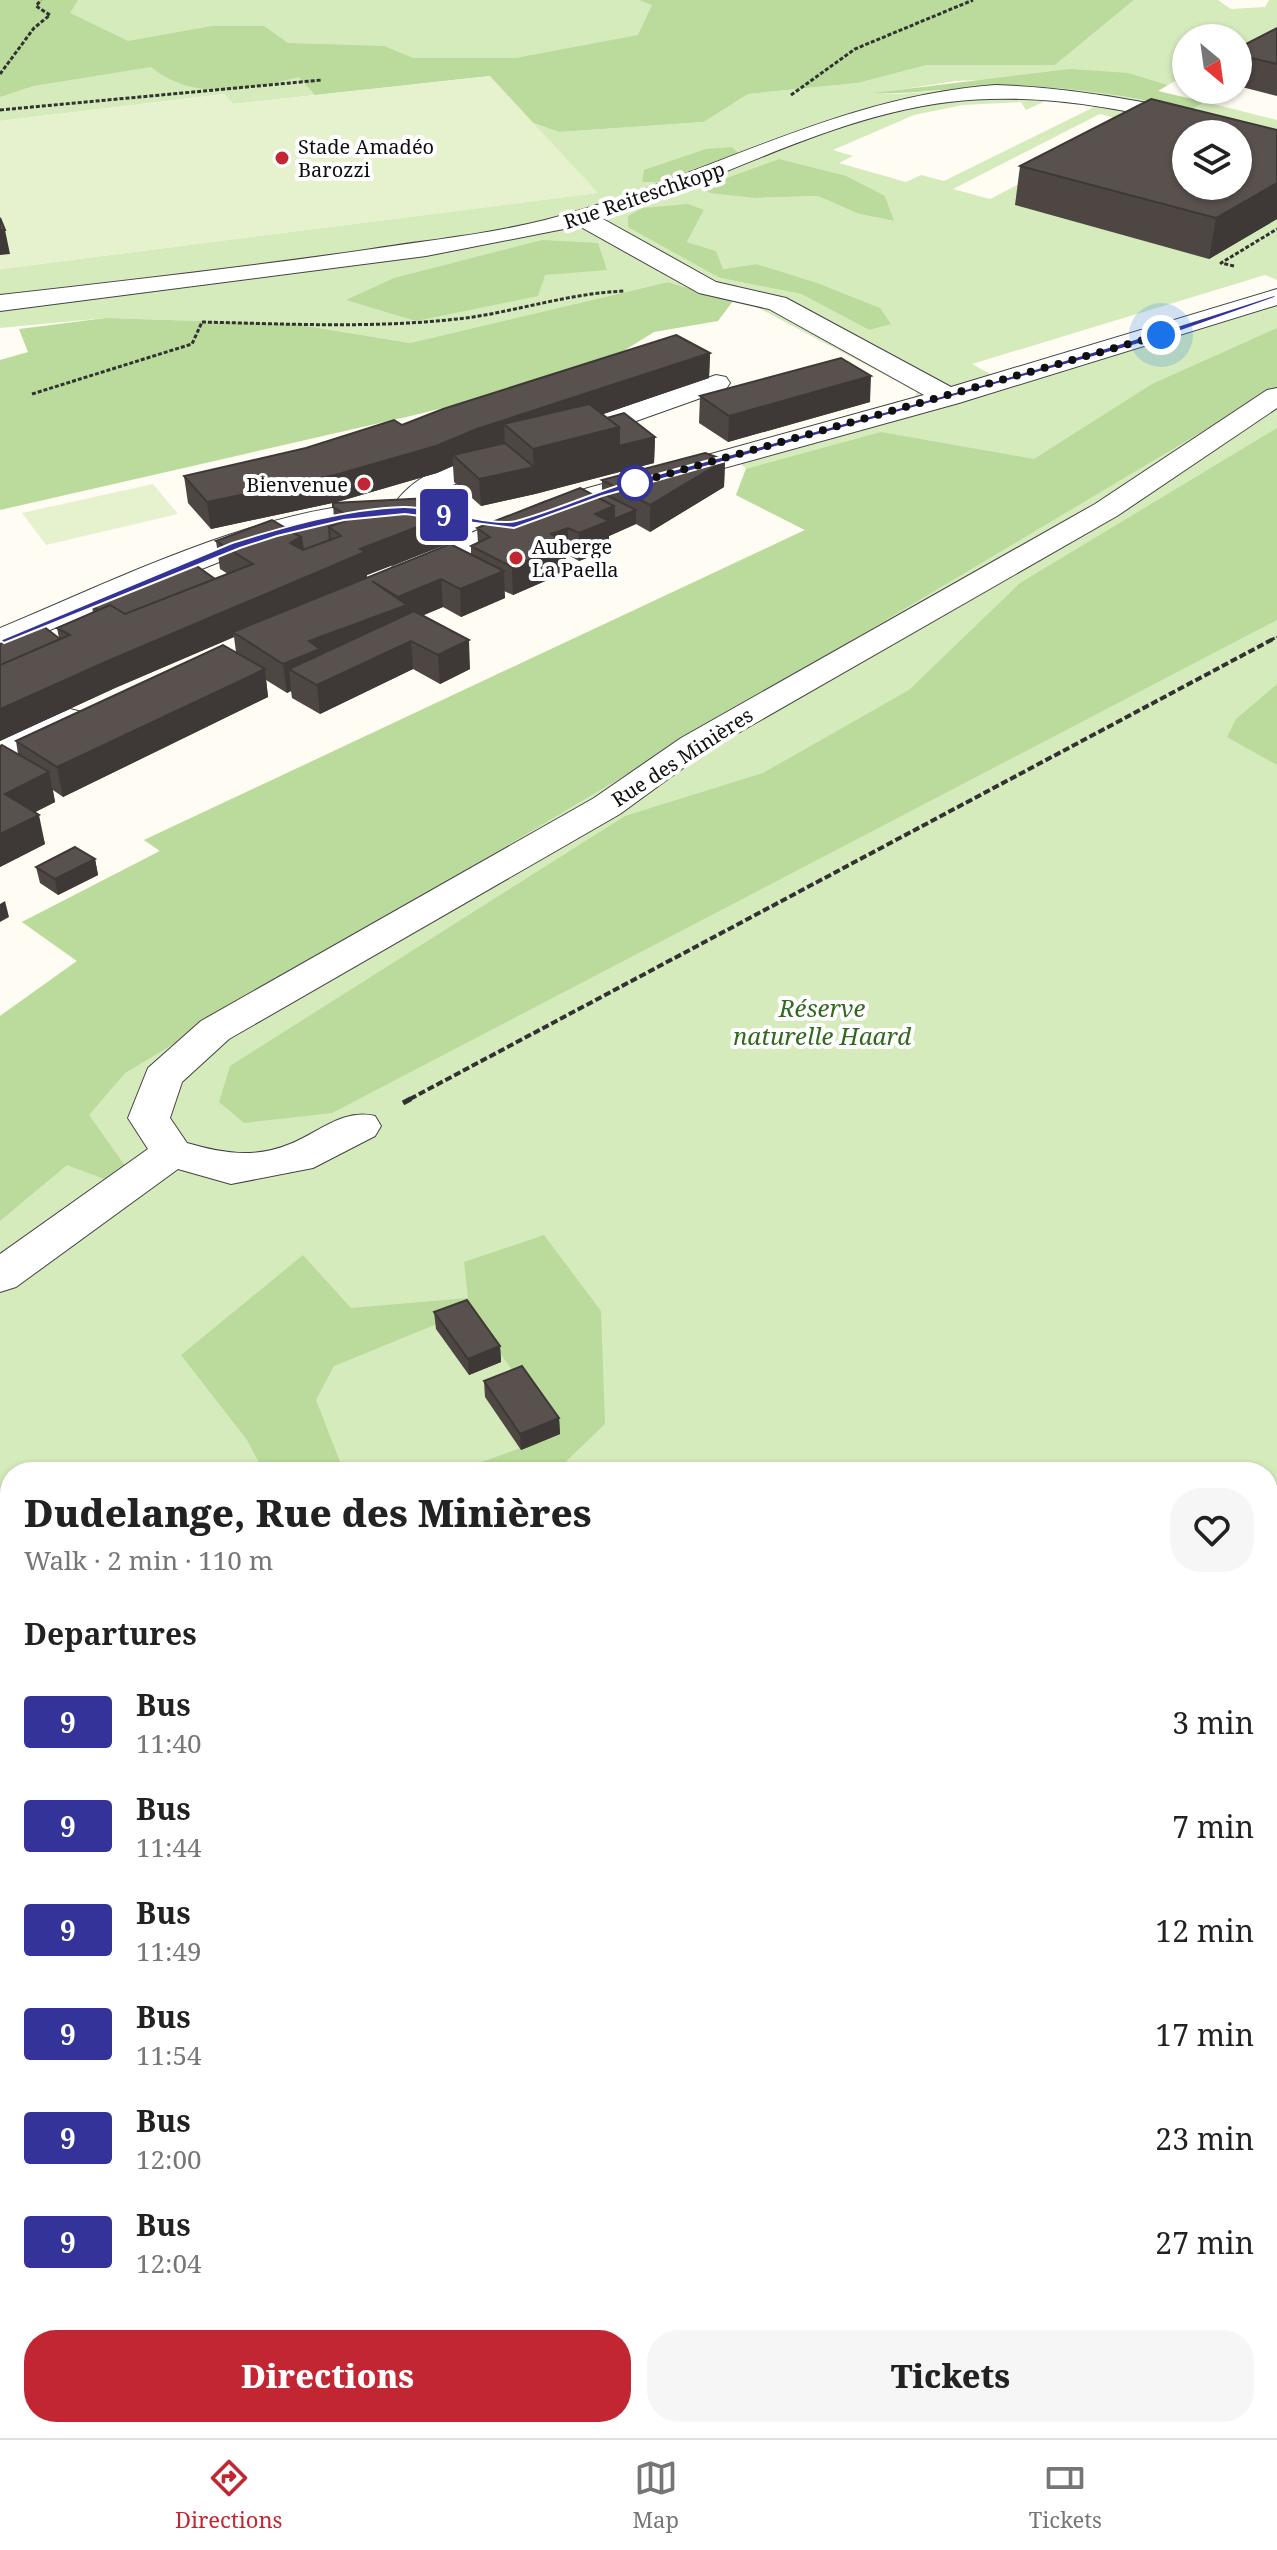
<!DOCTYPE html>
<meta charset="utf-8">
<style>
body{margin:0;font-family:"Noto Serif",serif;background:#f6f6f6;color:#222;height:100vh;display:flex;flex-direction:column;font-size:30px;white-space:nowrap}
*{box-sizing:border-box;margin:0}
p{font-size:26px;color:#767676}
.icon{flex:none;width:44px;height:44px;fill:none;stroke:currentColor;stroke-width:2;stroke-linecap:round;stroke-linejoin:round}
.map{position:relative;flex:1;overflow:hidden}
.side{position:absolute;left:0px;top:1462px;width:1278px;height:976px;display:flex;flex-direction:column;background:#fff;border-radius:32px 32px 0 0;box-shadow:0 2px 6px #0004}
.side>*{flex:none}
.badge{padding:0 16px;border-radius:6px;font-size:28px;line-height:52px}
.needle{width:52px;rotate:151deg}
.tools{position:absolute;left:1172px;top:24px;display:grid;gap:16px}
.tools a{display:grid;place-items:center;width:80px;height:80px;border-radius:50%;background:#fff;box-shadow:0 2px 6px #0004;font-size:40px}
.you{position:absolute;width:40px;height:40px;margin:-20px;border:6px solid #fff;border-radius:50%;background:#1a73e8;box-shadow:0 0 0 12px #1a73e833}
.map>.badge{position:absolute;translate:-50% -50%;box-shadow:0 0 0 4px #fff}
h2{padding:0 24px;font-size:30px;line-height:72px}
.round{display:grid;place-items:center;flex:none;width:84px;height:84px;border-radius:32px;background:#f6f6f6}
.summary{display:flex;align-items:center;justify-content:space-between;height:136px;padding:0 24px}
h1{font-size:38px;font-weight:800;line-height:60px}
.cta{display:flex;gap:16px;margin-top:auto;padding:16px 24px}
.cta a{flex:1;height:92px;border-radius:32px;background:#c22633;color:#fff;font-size:32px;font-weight:800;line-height:92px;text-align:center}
.cta a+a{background:#f6f6f6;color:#222}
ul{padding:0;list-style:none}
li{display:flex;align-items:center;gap:24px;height:104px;padding:0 24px}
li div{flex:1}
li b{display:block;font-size:30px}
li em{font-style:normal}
li .badge{min-width:88px;font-weight:700;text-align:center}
.tab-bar{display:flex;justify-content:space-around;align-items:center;height:112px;border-top:2px solid #e0e0e0;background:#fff;font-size:22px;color:#767676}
.tab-bar a{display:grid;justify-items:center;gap:4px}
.tab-bar .on{color:#c22633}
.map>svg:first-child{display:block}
.green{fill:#d6ebbc;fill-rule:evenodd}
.forest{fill:#badb9b}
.pitch{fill:#e6f2ce}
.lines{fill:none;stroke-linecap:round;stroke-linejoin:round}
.minor-casing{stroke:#434343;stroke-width:2}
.path-far2{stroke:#323232;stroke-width:3;stroke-dasharray:4 2;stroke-linecap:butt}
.path-far1{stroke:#323232;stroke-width:4;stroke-dasharray:7 3;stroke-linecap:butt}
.path{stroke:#323232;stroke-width:5;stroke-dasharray:9 4;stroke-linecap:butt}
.minor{fill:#fff;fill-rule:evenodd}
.wall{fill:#4d4642}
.shaded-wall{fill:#3e3936}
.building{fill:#59514d;stroke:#3e3936;stroke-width:2;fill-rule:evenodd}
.line{fill:#339;stroke:#fff;stroke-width:2}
.walk{stroke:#101010;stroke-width:8;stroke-dasharray:0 14.4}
.poi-dot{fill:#c22633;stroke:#fff;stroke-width:3}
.stop-dot{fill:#fff;stroke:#339;stroke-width:4}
.labels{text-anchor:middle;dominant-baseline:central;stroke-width:8;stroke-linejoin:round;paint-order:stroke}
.far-poi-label{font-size:20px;fill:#101010;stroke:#fff;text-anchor:start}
.far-street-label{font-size:20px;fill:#101010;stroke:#fff}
.park-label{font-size:24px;font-style:italic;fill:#316a1f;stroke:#fff}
</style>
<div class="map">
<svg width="1277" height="2438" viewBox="0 0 1277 2438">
<rect width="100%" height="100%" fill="#fffcf4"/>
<!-- green -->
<path class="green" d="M0,0H1052L490,76L233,104L224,94L0,121Z
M1134,0H1218L1231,9L1265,7L1269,0H1277V29L1238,49V38H1186V75L1168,85L1129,73L956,81L878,93C914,96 947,88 983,87C1054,84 1121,94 1191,110L1205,102L1277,120V171L1238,134H1186L1016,205L1277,219V280L1265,275L972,364L1003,381L1277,297V2438H0V1016L77,961L22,922L160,851L144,840L805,530L736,495L746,469L733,456L909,409L917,392L755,306L668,282L410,343L295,324L106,318L0,328V269L596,193L531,122L559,132L704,122L748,94L858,83L927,65H1055ZM1048,100L1096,106L944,181L921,175L906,182L839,163L853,156L833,150L914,115L963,105L1021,102L1026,110ZM1100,114L1136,124L990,199L953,189ZM703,186L885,196L893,221L859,214L818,196L755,198ZM704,210L687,242L715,251L723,269L756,264L879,308L869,330L801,294L720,278L629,216ZM10,1472H1268V2428H10Z"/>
<!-- forest -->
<path class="forest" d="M0,0H78L70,13L128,41L212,26H264L288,43L384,46L413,58H516L638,35L652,5L639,0H1134L1055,65H927L858,83L748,94L704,122L559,132L531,122L489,76L315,95L299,77C250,90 194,102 151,67L33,86L0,97Z
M1070,69L1129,73L1168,85L1158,91L1205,102L1191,110C1122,94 1055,84 984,87C946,88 911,95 873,93Z
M732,147L738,153L658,182H642L644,170L706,149Z
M779,159L846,176L885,196L894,221L859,214L818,196L755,198L710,193L702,187Z
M688,204L704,210L687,242L716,251L723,269L756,264L817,283L880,308L891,324L869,330L801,294L720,278L628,227V216L642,208Z
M542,240L598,243L607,270L545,275L538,296L416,321L346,300L394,278Z
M668,282L733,301L718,321L654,332L595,369L415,415L0,510V360L28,352L19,329L106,318L295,324L410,343Z
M1277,328V387L125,1073L89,1115L128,1170L112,1182L67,1165L0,1221V1016L77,961L22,922L160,851L144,840L805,530L736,495L746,469L881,432L1034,459L1152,384Z
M1277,428V620L332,1113L244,1123L219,1102L230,1066L625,816L763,773L909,690L1020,583Z
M1277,684V765L1227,737L1236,719Z
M544,1235L601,1311L605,1424L555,1472H454L559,1434L469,1311L334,1366L316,1400L344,1472H264L247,1440L181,1355L303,1255L351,1308L468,1298L464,1262Z
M10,1888V2428H174L166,2438H0V1891Z"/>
<!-- pitch -->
<path class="pitch" d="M490,76L598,193L0,269V121L225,94L233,104Z
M153,484L178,514L46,545L22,513Z"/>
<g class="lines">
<defs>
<path id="minor" d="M996,85C1092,88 1184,109 1277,133V147C1174,121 1061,88 949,102C832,116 715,182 603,219L716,282L786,298L951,387L1277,289V305L959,403L608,500L566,514L404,582L393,580L388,573L393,566L544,502L588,488L924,395L769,309L699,293L579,226L426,256L0,311V295C124,281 249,267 372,249C430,240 489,234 545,220C699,181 836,96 996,85Z
M716,375L726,377L730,383L726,389L580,441H560L556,435L560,429Z
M1277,388V408L1117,516L705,752L620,814L229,1039L182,1082L170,1118L187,1143C222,1153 254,1159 290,1144C318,1133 343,1108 375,1116L381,1126L375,1136L313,1168L231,1184L178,1169L16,1287L0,1292V1254L148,1149L128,1118L148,1068L201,1021L594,798L681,738L1095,504L1267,390Z
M509,447L519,450L523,456L519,462C481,474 440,482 416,516L344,525L254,548L0,650V628C111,582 275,500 395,503C421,467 469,457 509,447Z
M70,709L82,712L87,719L82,726L0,763V740Z"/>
</defs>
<!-- minor casing -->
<use href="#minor" class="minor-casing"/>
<!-- path-far2 -->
<path class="path-far2" d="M0,74L34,28L50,15L36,6L41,0
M791,95L855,49L973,0
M0,110L322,80
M1234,266L1221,263L1277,229
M202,322C291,324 384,329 473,317C524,309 573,293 625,291
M32,394L192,344L202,322
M1271,640L1277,637"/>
<!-- path-far1 -->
<path class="path-far1" d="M410,1099L1275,638"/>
<!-- path -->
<path class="path" d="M403,1103L414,1097
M0,1582L10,1588
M1268,1630L1277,1632"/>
<!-- minor -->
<use href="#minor" class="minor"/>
</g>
<!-- wall -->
<path class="wall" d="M1277,28V96L1238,86V48Z
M1277,130V219L1209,259L1015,205L1020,166Z
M710,353L709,378L602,414L607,418L655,437L654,463L535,494L481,506L454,482L453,466L437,473L337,502L211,529L188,503L184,476Z
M700,396L870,402L728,442L699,423Z
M725,460L724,487L650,532L636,524L609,536V549L579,561L568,555L566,556V572L513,595L504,591L505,598L461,617L443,607L422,616L470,669L440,684L413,669L320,714L292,698L291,691L287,693L266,680L268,697L63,797L53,790L55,802L35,812L45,844L0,867L18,754L16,741L236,652L234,637L115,688L0,741V644L59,638L57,628L93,613L92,606L215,579L228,574L220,569L216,541L290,531L334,520L333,503L471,535L367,575V578L471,554V546L478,543L477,528L602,493V480Z
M95,859L98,875L58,895L40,883L36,867Z
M434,1312L500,1346L501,1362L469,1375L436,1329Z
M484,1381L559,1418L560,1434L521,1450L485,1397Z"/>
<!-- shaded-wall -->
<path class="shaded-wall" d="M1277,183V219L1209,259L1216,218Z
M0,230H5L10,254L0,255Z
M710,353L709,378L524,441L504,424L505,447L453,455V466L437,473L337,502L211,529L207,502L477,429Z
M871,376L870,402L728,442L729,416Z
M619,427L655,437L654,463L535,494L533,449Z
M725,460L724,487L650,532V505Z
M534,467L535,494L481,506L479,479Z
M614,506L636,510V524L609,536V549L579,561V533L595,514Z
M469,507L471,535L367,575V580L233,632L234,637L115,688L0,741V709L360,549Z
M568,528V555L566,556V572L513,595L512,567L551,534Z
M301,537L304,565L290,543Z
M504,571L505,598L461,617L460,589Z
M441,579L443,607L289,669L291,691L287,693L283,664L309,641L399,608L398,597Z
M469,640L470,669L440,684L438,655Z
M411,641L413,669L320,714L317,685Z
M265,669L268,697L63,797L57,767Z
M49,772L55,802L12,824L5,794Z
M39,815L45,844L0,867V834Z
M95,859L98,875L58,895L55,879Z
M5,901L9,917L0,922V904Z
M500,1346L501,1362L469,1375L468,1359Z
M559,1418L560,1434L521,1450L520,1434Z
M10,1821V1839L0,1842V1824Z"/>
<!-- building -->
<path class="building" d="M1277,28V64L1238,55V48Z
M1151,99L1277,130V183L1216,218L1020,166ZM1186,134H1238V186H1186Z
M0,218L5,230H0Z
M676,335L710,353L477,429L436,446L335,475L207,502L184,476L306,448L394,420L402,425L443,409Z
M841,358L871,376L729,416L700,396Z
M589,404L619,427L533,449L504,424Z
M624,413L655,437L619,446V427L607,418Z
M505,443L534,467L479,479L453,455Z
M705,453L725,460L650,505L602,480Z
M580,488L614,506L595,514L609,521L579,533L568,528L551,534L566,544L512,567L471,546L490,537L477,528Z
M602,493L636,510L614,519V506L594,496Z
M449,497L469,507L360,549L365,552L110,660L0,709V665L70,635L57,628L110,605L125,614L253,564L216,541L272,520L301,537L290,543L303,550L341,536L329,527L352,518L333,507V503Z
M334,520L339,523L329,527L330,540L303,550L301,537L290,531L318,521Z
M450,544L504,571L460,589L441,579L398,597L372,581L407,605L309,641L320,649L283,664L233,632Z
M194,564L215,579L125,614L110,605L99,610L92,606Z
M414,611L469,640L438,655L411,641L317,685L289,669Z
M43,626L60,639L0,665V644Z
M223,645L265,669L57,767L16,741Z
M2,745L49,772L5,794L39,815L0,834V746Z
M75,847L95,859L55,879L36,867Z
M467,1300L500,1346L468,1359L434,1312Z
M522,1366L559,1418L520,1434L484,1381Z
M10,1703V1821L0,1824V1707Z"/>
<!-- line -->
<path class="line" d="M1274,295L1277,297L1164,337L602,496L514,528L405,514L344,520L277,536L240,548L4,643L0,640L232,543C287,526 345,509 403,507C434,506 490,527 516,521C557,510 596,491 636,480C850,422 1064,364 1274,295Z"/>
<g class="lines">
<!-- walk -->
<path class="walk" d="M635,483L625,486L1161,335"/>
</g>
<!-- markers -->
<g class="poi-dot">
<circle cx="282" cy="158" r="8"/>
<circle cx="364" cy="484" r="8"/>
<circle cx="516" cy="558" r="8"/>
</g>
<circle class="stop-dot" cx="635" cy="483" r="16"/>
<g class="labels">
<!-- far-poi labels -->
<g class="far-poi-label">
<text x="298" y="146">Stade Amadéo<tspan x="298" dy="23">Barozzi</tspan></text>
<text x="348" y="484" text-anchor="end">Bienvenue</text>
<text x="532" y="546">Auberge<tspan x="532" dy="23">La Paella</tspan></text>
</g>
<!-- far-street labels -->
<g class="far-street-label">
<text transform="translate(644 195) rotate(-19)">Rue Reiteschkopp</text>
<text transform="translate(682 757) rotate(-33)">Rue des Minières</text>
</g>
<!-- park labels -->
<g class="park-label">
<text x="822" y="1007">Réserve<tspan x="822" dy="28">naturelle Haard</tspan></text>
</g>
</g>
</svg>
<div class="tools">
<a><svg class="needle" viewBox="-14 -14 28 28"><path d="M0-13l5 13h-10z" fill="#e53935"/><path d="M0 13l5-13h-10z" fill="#767676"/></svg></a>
<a><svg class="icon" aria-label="layers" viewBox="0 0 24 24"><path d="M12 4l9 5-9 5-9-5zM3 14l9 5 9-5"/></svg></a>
</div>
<div class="you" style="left:1161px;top:335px"></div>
<b class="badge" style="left:444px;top:515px;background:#339;color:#fff">9</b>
<section class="side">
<div class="summary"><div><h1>Dudelange, Rue des Minières</h1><p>Walk · 2 min · 110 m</p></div><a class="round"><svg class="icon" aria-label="heart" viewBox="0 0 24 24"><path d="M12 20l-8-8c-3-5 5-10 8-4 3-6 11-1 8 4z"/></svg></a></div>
<h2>Departures</h2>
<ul>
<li><span class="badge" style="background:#339;color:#fff">9</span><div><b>Bus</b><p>11:40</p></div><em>3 min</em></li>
<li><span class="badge" style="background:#339;color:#fff">9</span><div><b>Bus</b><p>11:44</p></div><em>7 min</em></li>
<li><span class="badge" style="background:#339;color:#fff">9</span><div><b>Bus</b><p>11:49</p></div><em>12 min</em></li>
<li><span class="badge" style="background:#339;color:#fff">9</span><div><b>Bus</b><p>11:54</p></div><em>17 min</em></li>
<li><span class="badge" style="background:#339;color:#fff">9</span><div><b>Bus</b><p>12:00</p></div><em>23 min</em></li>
<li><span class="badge" style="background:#339;color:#fff">9</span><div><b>Bus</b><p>12:04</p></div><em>27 min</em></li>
</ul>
<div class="cta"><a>Directions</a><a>Tickets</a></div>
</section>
</div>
<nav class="tab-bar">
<a class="on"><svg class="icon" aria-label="directions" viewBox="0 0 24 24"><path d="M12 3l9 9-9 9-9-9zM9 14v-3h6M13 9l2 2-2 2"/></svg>Directions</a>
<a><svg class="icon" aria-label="map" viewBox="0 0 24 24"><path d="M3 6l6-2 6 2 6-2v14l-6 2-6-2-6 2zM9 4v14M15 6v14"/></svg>Map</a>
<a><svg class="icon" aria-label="tickets" viewBox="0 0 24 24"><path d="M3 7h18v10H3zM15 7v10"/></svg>Tickets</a>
</nav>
